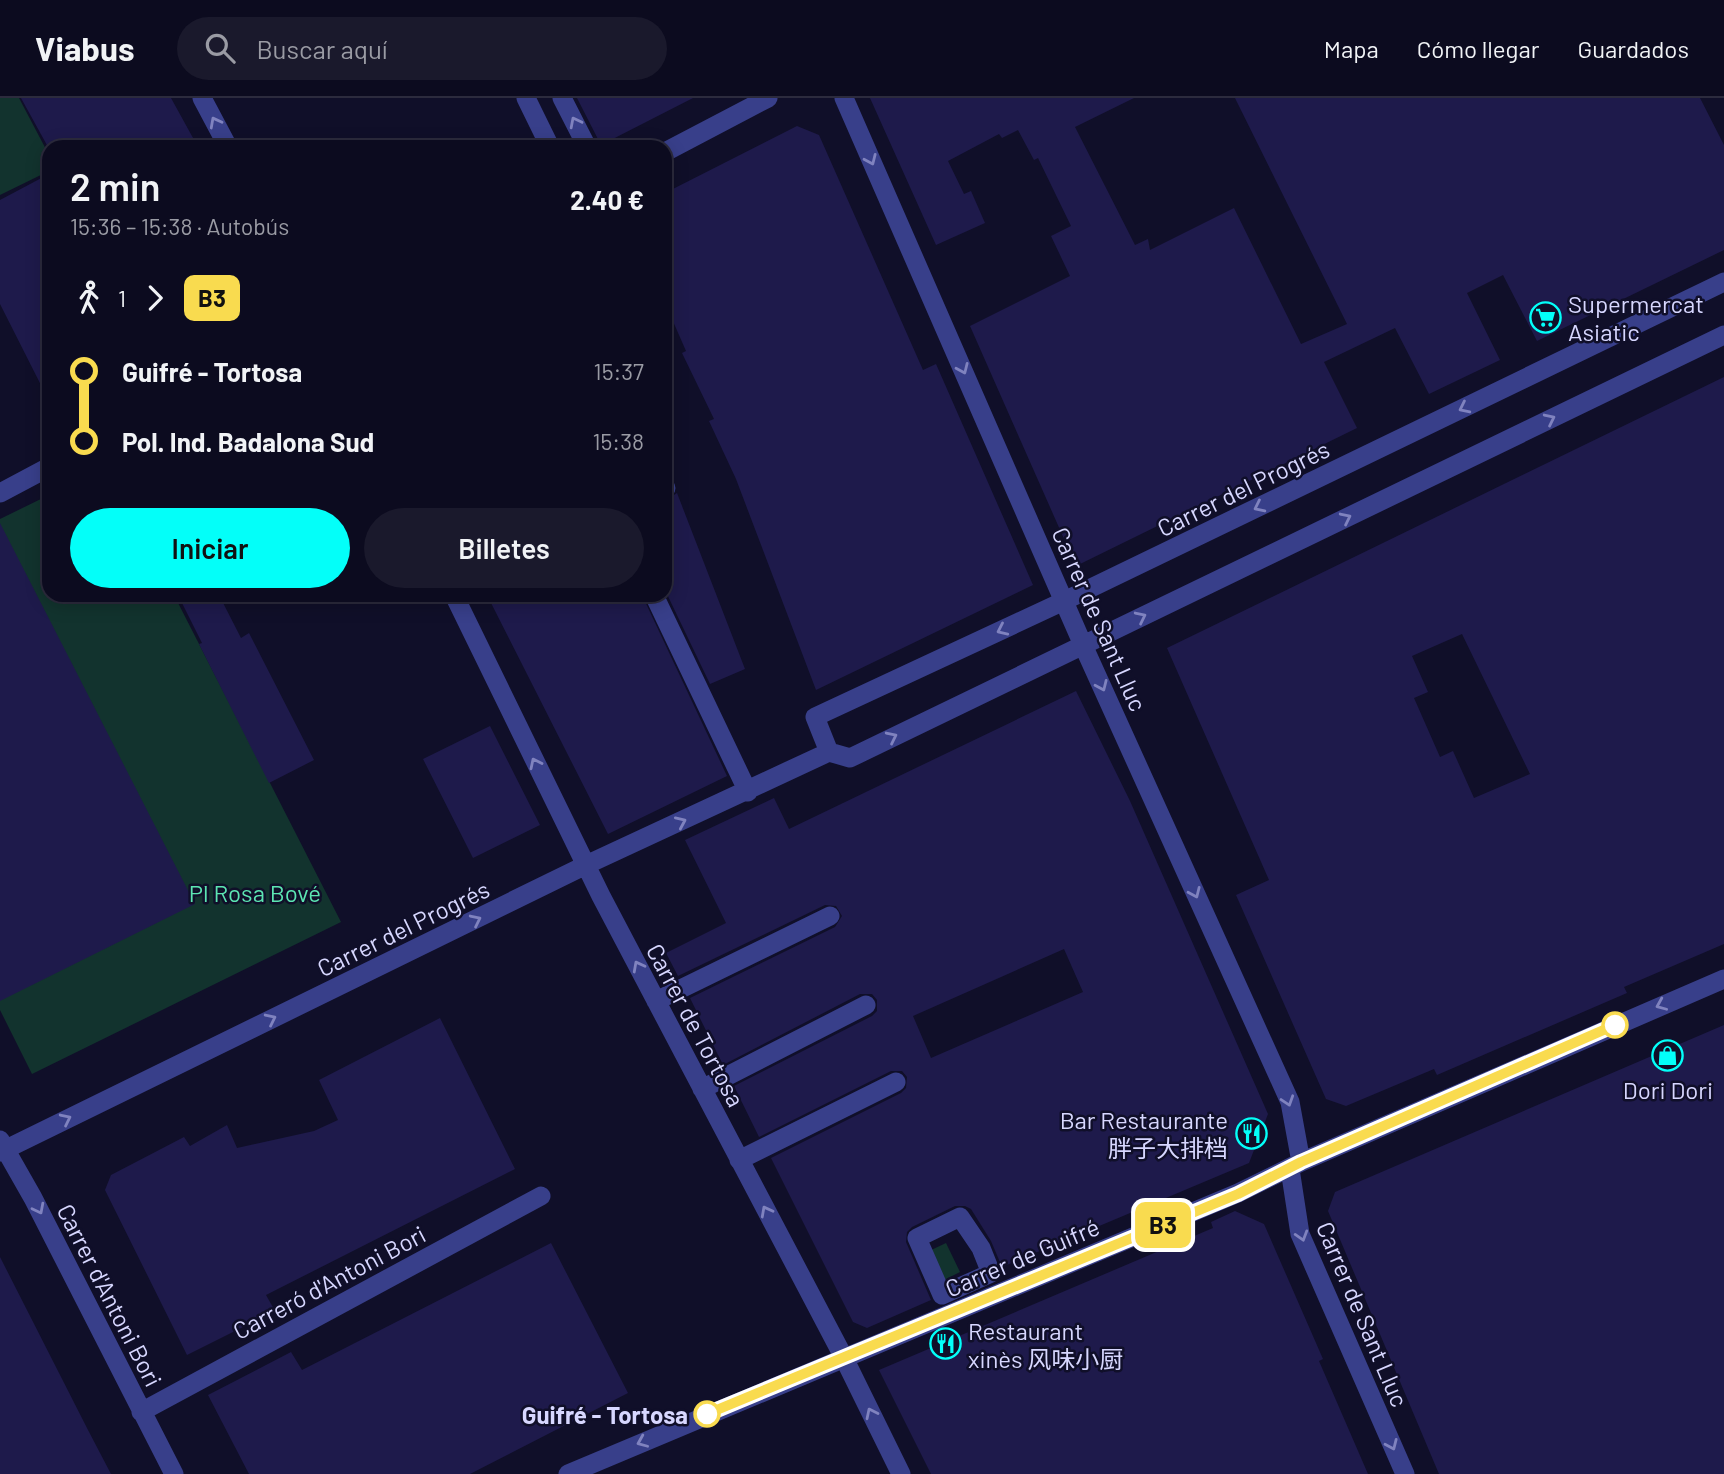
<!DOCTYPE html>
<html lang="es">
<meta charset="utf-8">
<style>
body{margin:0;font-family:Barlow,"Noto Sans SC",sans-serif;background:#1a192c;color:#f1f3f6;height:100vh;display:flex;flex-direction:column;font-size:26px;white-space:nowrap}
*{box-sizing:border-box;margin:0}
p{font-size:23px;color:#9a9ba4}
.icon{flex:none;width:38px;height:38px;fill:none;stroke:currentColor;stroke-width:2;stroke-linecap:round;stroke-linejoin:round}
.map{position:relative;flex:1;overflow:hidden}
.drawer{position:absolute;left:42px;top:42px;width:630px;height:462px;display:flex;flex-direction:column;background:#0c0b1f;border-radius:21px;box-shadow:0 4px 18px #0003,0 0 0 2px #2c2b3d}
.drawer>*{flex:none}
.badge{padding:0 14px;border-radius:10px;font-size:24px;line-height:46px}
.map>.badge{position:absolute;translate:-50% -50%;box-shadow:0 0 0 4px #fff}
.legs{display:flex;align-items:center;gap:10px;height:77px;padding:0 28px;font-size:23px}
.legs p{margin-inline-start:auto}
.head{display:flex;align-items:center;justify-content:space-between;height:119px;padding:0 28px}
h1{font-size:38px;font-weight:600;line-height:52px}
.primary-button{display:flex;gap:14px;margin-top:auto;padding:14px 28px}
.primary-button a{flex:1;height:80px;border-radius:42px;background:#03fff9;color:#111;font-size:28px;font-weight:600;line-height:80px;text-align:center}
.primary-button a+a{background:#1a192c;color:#f1f3f6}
ul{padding:0 28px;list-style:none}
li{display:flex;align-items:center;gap:24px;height:70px;font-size:26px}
li i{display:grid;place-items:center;width:10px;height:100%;margin:0 9px;background:currentColor}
li i::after{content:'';width:18px;height:18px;margin:-9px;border:5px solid;border-radius:50%;background:#0c0b1f}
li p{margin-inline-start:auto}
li:first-child i{background:linear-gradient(#0000 50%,currentColor 0)}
li:last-child i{background:linear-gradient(currentColor 50%,#0000 0)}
header{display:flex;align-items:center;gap:42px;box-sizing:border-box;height:98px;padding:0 35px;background:#0c0b1f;border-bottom:2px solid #2c2b3d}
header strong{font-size:33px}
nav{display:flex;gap:38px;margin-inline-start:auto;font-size:24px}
.search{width:490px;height:63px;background:#1a192c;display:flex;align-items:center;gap:18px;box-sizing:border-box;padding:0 24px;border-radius:38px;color:#9a9ba4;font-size:26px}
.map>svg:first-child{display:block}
.green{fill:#12332e}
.building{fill:#1e1a4b;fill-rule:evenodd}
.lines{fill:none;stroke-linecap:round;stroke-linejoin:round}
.pedestrian{stroke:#383f8a;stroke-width:19}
.minor{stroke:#383f8a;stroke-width:19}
.oneway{stroke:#8083bf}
.line-1-casing{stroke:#fff;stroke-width:16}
.line-1{stroke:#f9db4f;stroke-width:10}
.stop-1-dot{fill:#fff;stroke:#f9db4f;stroke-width:3.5}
.labels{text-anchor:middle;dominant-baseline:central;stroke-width:5;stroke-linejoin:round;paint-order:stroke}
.poi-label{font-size:24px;fill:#d7d7ff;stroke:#100f29;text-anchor:start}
.street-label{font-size:24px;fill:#d7d7ff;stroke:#100f29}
.park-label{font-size:24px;fill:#5ce5b2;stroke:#100f29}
.stop-label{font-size:24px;font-weight:bold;fill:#d7d7ff;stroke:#100f29;text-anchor:end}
</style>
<header>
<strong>Viabus</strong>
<div class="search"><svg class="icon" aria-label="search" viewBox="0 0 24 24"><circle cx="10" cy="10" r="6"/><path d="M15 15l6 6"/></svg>Buscar aquí</div>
<nav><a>Mapa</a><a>Cómo llegar</a><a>Guardados</a></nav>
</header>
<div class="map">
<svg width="1724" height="1376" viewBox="0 0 1724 1376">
<rect width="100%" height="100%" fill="#100f29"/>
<!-- green -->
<path class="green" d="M0,0H19L49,57V73L0,97Z
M49,397V497H174L341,824L32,976L0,912V421Z
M946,1145L960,1174L942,1183L927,1154Z"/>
<!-- building -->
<path class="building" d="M21,0H171L198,49H48Z
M577,0H693L601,47Z
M870,0H1134L1075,29L1135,147L1148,141L1150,152L1234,110L1301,246L1347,226L1235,0H1700L1724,47V152L1537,243L1503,177L1467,195L1500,262L1429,296L1395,230L1324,264L1357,330L1076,468L970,228L1070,178L1051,138L1071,128L1038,60L1034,62L1018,32L1002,40L999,36L948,63L964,96L971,93L985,125L936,147Z
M797,28L819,37L923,272L936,266L1033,487L816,592L736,381L709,323L714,321L682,255L686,253L665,205V95Z
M49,76V303L0,206V102Z
M1724,279V846L1624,889L1627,895L1437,977L1434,971L1346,1008L1326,1001L1236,797L1269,782L1167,550ZM1462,536L1530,676L1474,700L1453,653L1440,659L1414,600L1428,594L1412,558Z
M677,395L745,571L710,586L665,492V403Z
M0,425L195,806L0,903Z
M178,497H219L241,540L249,535L314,662L269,685L199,546L202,545Z
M487,497H642L727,678L608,736Z
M1076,593L1130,703L1268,1016L1249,1065L1002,1169L991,1143L971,1111L965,1108H955L912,1129L907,1134L906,1144L931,1202L867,1230L853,1224L771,1060L901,995L906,990L907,979L902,973H891L759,1039L734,988L872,918L877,913V902L872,896H860L723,967L690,900L835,829L842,818L836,808L825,807L678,878L666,855L726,825L685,742L774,700L789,731ZM1064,851L1083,894L931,960L913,918Z
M490,628L540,727L473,760L423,661Z
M440,920L515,1071L266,1197L275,1213L187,1257L105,1092L111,1077L184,1039L190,1048L227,1027L237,1050L314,1033L338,1022L319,982Z
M1724,927V1376H1439L1328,1113L1335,1094Z
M1235,1113L1264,1126L1323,1261L1319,1263L1368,1376H931L879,1272L1213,1130L1211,1124Z
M551,1145L628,1295L470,1376H249L208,1297L291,1254L302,1272Z
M0,1159L88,1332L111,1376H0Z"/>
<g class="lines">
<!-- pedestrian -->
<path class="pedestrian" d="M960,1119L981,1150L991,1175L942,1197L917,1140Z"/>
<!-- minor -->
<path class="minor" d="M202,0L228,49
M526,0L550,49
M562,0L587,49
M844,0L1083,547L1290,1004L1301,1064
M665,54L768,0
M665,391L666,390
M0,395L49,369
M454,497L601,798L843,1258L901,1376
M654,497L748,694
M829,654L815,619L1064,503L1724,184
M656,903L830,818
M702,991L866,907
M0,1042L33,1100L174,1376
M0,1054L586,767L829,654L850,660L1724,237
M739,1062L896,984
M1290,1071L1300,1136L1405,1376
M141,1314L541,1098
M568,1376L1238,1095L1301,1064L1724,881"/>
</g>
<!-- one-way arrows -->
<defs><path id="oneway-chevron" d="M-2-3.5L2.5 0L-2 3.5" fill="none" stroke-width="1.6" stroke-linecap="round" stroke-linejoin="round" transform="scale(1.75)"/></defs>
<g class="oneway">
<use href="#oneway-chevron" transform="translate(215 24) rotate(-118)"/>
<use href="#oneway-chevron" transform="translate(575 24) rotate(-117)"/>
<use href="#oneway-chevron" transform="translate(871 62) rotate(66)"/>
<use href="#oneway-chevron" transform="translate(963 271) rotate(66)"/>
<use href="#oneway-chevron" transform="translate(1464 310) rotate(154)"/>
<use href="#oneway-chevron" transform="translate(1550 321) rotate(-26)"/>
<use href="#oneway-chevron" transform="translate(1259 409) rotate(154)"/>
<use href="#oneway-chevron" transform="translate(1346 420) rotate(-26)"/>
<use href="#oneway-chevron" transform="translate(1141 519) rotate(-26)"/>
<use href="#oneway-chevron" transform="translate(1002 532) rotate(155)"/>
<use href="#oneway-chevron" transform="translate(1102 588) rotate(66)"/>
<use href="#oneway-chevron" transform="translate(892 639) rotate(-26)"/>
<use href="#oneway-chevron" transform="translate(535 665) rotate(-116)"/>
<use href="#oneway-chevron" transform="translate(681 724) rotate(-24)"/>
<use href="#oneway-chevron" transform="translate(1195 795) rotate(66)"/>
<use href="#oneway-chevron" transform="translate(476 822) rotate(-26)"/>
<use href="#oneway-chevron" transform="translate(638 868) rotate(-118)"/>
<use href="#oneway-chevron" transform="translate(1661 907) rotate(157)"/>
<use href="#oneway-chevron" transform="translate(271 921) rotate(-26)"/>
<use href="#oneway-chevron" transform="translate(1288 1003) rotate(72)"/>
<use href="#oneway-chevron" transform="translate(66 1021) rotate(-26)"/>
<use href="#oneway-chevron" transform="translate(39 1111) rotate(63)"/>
<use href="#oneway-chevron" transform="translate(766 1113) rotate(-118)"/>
<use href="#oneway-chevron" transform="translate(1302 1138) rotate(73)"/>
<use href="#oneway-chevron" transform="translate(871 1315) rotate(-116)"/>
<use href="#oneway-chevron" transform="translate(642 1344) rotate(157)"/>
<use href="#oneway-chevron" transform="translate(1392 1347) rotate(66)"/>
</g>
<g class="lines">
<defs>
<path id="line-1" d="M707,1316L1238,1096L1301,1064L1615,927"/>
</defs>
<!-- line-1 casing -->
<use href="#line-1" class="line-1-casing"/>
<!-- line-1 -->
<use href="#line-1" class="line-1"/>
</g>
<!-- icons -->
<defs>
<symbol id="supermarket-ring" viewBox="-11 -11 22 22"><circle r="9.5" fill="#100f29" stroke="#03fff9" stroke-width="1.5"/><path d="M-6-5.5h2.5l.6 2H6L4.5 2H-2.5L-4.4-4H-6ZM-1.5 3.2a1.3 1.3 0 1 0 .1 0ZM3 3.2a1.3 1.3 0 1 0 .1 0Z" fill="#03fff9"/></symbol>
<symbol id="shop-ring" viewBox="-11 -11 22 22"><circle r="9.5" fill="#100f29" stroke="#03fff9" stroke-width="1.5"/><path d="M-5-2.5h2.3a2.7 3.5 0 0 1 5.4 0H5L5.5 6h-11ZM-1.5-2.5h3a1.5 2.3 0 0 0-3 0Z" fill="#03fff9"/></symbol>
<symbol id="restaurant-ring" viewBox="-11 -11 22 22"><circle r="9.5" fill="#100f29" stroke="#03fff9" stroke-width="1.5"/><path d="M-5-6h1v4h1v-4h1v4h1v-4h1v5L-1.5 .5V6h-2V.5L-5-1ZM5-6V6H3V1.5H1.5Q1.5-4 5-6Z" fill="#03fff9"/></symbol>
</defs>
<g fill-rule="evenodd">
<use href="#supermarket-ring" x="1528" y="202" width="35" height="35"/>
<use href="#shop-ring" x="1650" y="940" width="35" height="35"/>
<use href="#restaurant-ring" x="1234" y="1018" width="35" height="35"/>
<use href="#restaurant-ring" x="928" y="1228" width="35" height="35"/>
</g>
<!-- markers -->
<g class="stop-1-dot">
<circle cx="1615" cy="927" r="12"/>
<circle cx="707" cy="1316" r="12"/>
</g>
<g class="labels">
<!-- poi labels -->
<g class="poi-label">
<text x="1568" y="205">Supermercat<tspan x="1568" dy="28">Asiatic</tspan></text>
<text x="1668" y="991" text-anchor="middle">Dori Dori</text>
<text x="1228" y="1021" text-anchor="end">Bar Restaurante<tspan x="1228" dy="28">胖子大排档</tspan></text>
<text x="968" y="1232">Restaurant<tspan x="968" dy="28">xinès 风味小厨</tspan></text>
</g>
<!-- street labels -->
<g class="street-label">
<text transform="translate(1243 390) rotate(-26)">Carrer del Progrés</text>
<text transform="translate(1100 521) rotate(66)">Carrer de Sant Lluc</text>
<text transform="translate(403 830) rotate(-26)">Carrer del Progrés</text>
<text transform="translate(696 927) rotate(62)">Carrer de Tortosa</text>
<text transform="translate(1022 1159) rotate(-23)">Carrer de Guifré</text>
<text transform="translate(329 1184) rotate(-28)">Carreró d'Antoni Bori</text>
<text transform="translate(110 1197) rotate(63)">Carrer d'Antoni Bori</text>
<text transform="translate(1363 1216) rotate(67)">Carrer de Sant Lluc</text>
</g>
<!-- park labels -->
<g class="park-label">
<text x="255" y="794">Pl Rosa Bové</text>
</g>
<!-- stop labels -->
<g class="stop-label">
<text x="688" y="1316">Guifré - Tortosa</text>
</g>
</g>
</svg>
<b class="badge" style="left:1163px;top:1127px;background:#f9db4f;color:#111">B3</b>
<section class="drawer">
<div class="head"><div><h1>2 min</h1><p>15:36 – 15:38 · Autobús</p></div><b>2.40 €</b></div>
<div class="legs"><svg class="icon" aria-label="walk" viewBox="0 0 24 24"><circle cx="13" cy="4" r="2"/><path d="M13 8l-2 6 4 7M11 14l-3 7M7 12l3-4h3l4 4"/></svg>1<svg class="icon" aria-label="forward" viewBox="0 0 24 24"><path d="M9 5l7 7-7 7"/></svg><b class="badge" style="background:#f9db4f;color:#111">B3</b></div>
<ul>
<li><i style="color:#f9db4f"></i><b>Guifré - Tortosa</b><p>15:37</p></li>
<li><i style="color:#f9db4f"></i><b>Pol. Ind. Badalona Sud</b><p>15:38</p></li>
</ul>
<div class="primary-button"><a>Iniciar</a><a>Billetes</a></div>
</section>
</div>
